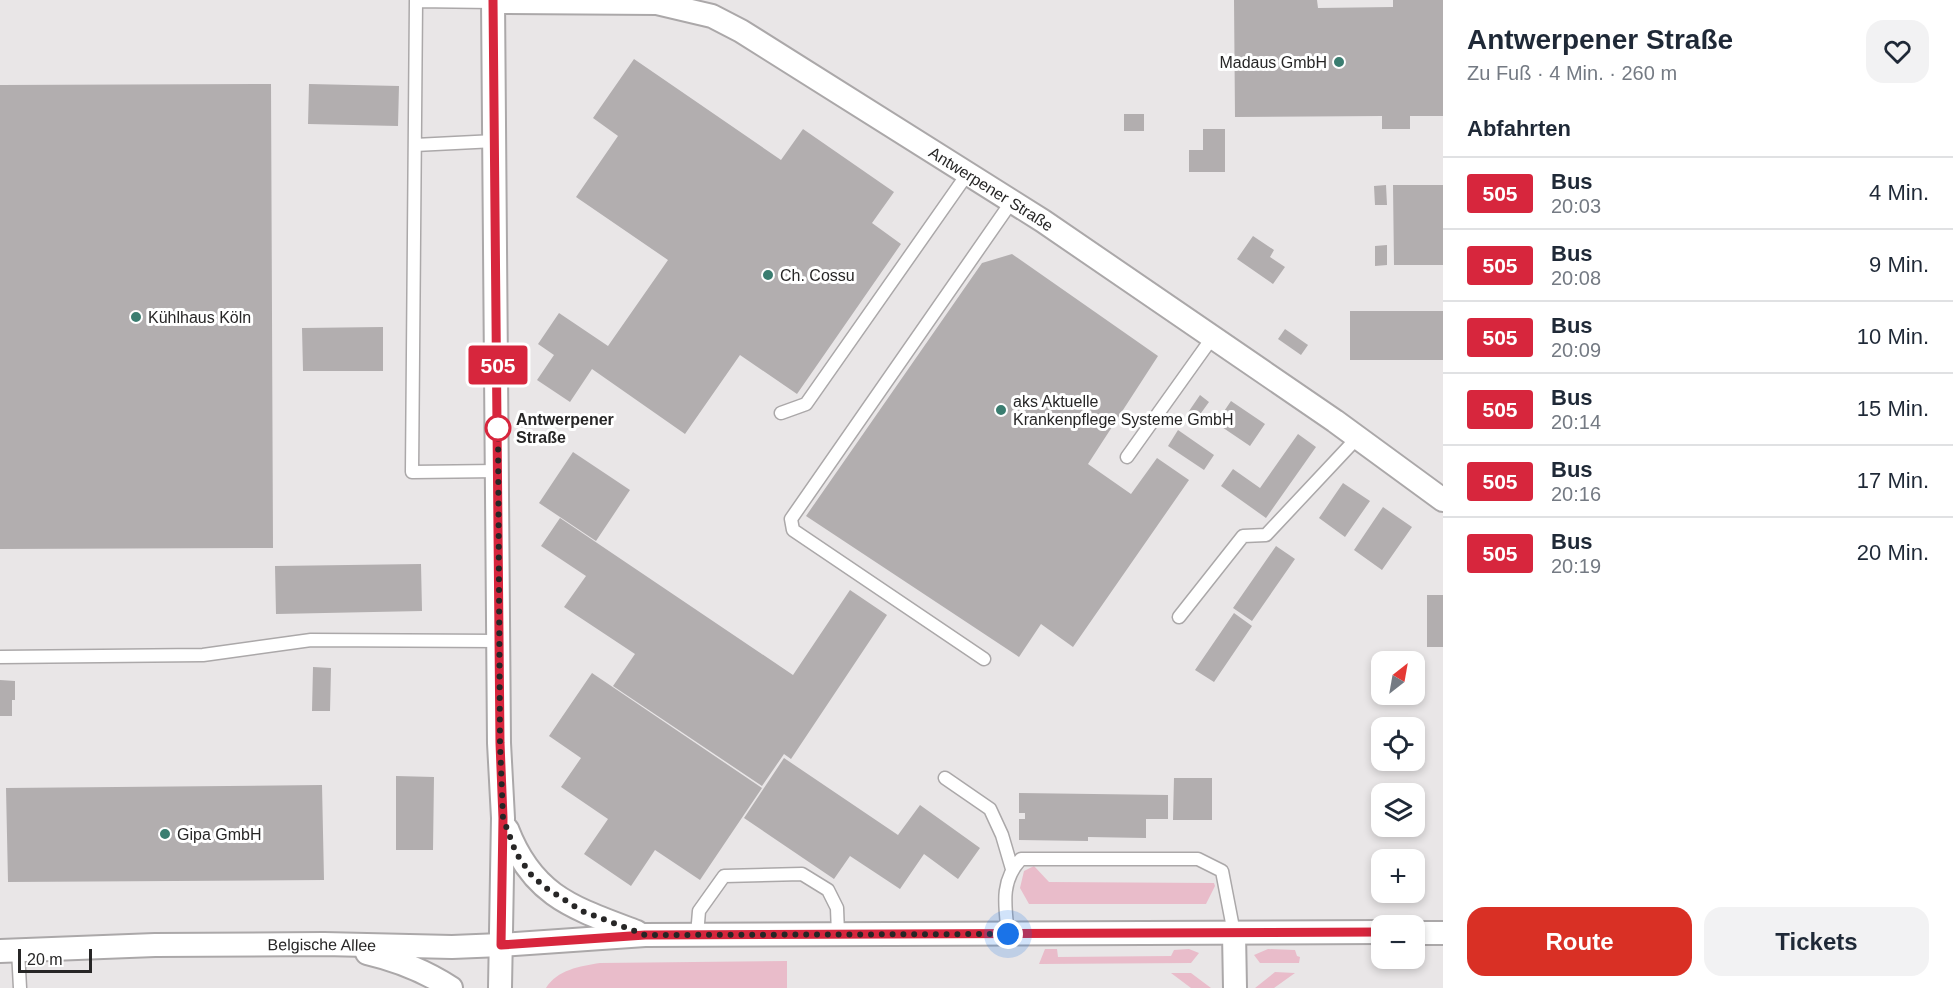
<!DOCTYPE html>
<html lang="de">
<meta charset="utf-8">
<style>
body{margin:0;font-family:Arial,sans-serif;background:#f2f2f3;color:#1f2937;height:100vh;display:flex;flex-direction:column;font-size:22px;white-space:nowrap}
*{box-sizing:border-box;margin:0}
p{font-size:20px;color:#747a83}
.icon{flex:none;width:33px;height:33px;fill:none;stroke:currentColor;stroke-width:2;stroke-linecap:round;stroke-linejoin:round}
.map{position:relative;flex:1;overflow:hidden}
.side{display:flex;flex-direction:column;background:#fff;width:510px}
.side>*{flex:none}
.badge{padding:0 12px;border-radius:4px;font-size:21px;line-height:39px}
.needle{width:39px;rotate:31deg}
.controls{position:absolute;left:1371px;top:651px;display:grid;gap:12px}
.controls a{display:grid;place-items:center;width:54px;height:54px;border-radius:12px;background:#fff;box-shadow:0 3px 9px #0003;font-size:30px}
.scale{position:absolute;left:18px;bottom:15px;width:74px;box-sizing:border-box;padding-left:6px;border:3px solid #272626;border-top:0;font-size:16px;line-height:21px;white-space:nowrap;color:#272626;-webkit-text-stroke:4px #fff;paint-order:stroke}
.you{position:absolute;width:30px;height:30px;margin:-15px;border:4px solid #fff;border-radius:50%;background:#1a73e8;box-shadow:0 0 0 9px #1a73e833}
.map>.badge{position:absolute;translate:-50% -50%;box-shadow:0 0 0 3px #fff}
h2{padding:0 24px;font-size:22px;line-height:54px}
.round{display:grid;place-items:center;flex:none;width:63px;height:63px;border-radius:18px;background:#f2f2f3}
.head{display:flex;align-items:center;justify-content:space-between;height:102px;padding:0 24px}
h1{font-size:28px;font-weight:700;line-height:45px}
.cta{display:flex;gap:12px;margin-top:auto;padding:12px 24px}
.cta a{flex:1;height:69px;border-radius:18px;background:#d93025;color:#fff;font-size:24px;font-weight:700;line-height:69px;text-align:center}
.cta a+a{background:#f2f2f3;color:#1f2937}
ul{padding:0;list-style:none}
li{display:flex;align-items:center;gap:18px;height:72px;padding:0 24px;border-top:2px solid #e0e1e3}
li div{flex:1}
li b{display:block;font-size:22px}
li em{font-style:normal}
li .badge{min-width:66px;font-weight:700;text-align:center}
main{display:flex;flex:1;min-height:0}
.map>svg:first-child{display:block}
.green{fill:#e9bcca}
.building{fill:#b2aeaf}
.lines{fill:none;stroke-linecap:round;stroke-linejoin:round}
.service-casing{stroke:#aba8a9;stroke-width:15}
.minor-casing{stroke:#aba8a9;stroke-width:26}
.service{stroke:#fff;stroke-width:12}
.minor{stroke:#fff;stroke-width:22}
.line-casing{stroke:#fff;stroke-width:14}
.line{stroke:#d7263d;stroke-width:9}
.walk{stroke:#272626;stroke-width:6;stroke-dasharray:0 10.8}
.poi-dot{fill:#3a7d70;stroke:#fff;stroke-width:2}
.stop-dot{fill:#fff;stroke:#d7263d;stroke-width:3}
.labels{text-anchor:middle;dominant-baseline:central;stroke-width:6;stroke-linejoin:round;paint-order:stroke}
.poi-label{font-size:16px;fill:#272626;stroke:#fff;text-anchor:start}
.street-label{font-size:16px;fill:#272626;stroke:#fff}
.stop-label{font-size:16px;font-weight:bold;fill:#272626;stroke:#fff;text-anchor:start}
</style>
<main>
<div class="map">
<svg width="1443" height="988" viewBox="0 0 1443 988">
<rect width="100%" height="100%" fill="#e9e6e7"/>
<!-- green -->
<path class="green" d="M1034,866L1049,882L1214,883L1215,886L1206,904H1029L1020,888L1024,871Z
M1045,949H1057L1058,957L1171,956L1174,950L1189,949L1199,953L1191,963L1039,964Z
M1268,949L1295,950L1297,956L1300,957L1299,963H1260L1254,955Z
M787,961V988H546C557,970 580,966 600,963Z
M1275,972L1295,973L1274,988H1255Z
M1171,973H1191L1211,988H1191Z"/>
<!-- building -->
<path class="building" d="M1234,0H1317L1318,8L1393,7V0H1443V116H1410V129H1382V116L1235,117Z
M634,59L781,160L803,129L894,192L872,223L901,244L797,394L740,355L685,434L592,369L570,402L537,380L554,355L538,344L559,313L608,346L668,260L576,197L618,136L593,118Z
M271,84L273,548L0,549V85Z
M309,84L399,86L398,126L308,124Z
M1124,114H1144V131H1124Z
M1203,129H1225V172H1189V150H1203Z
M1386,185L1387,205H1375L1374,186Z
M1393,185H1443V265H1394Z
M1253,236L1274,250L1270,257L1285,267L1273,284L1237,259Z
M1387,245V265L1375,266V246Z
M1012,254L1158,356L1088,464L1131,494L1157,458L1189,480L1073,647L1041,624L1019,657L806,516L982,263Z
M1350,311H1443V360H1350Z
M383,327V371H303L302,328Z
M1285,329L1308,345L1301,355L1278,339Z
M1200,395L1209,402L1196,420L1187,414Z
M1231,401L1265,424L1250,446L1216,423Z
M1178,430L1214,455L1204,470L1168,446Z
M1298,434L1316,447L1266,518L1221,486L1233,469L1260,488Z
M573,452L630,490L596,541L539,503Z
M1343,483L1370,501L1345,537L1319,518Z
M1383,507L1412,527L1382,570L1354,550Z
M560,518L793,675L850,590L887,615L791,759L784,754L762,786L613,686L635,654L564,607L586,576L541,546Z
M1276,546L1295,559L1252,621L1233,608Z
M421,564L422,611L276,614L275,566Z
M1427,595H1443V647H1427Z
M1234,613L1252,626L1214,682L1195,670Z
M313,667L331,668L330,711H312Z
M592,673L762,788L700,880L655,850L631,886L584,854L608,819L561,787L581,758L549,736Z
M0,680L15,681V700H12V716H0Z
M784,758L898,835L920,805L980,848L958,879L924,854L900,889L850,856L834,879L744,818Z
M396,776L434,777L433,850H396Z
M1174,778H1212V820H1173Z
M322,785L324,880L8,882L6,788Z
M1019,793L1168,795V819H1146V838L1088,837V841L1019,840V819H1025V813H1019Z"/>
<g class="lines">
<defs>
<path id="service" d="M493,2L416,1L412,472L499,471
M415,145L495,141
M781,413L806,404L968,173
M1127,457L1212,338
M1179,617L1243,536L1266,535L1357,438
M0,657L203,655L311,640L499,641
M984,659L793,530L791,519L1012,201
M945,778L990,809L1002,835L1012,869
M1008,934C1005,906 1000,881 1021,859H1198L1222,871L1234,933
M697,935L699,911L724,876L802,874L828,890L837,908L838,934
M18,950L20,988"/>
<g id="minor">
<path d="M493,0L499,743L503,818L500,988"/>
<path id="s1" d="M493,2L657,3L712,16L741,31L1043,221L1335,421L1443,500"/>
<path d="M507,829C533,897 574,908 637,932"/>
<path d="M1234,933L1235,988"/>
<path d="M1414,933H1443"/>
<path id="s2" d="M0,951L155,945L324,944L452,947L501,945L645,935L1382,932"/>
<path d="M367,953C397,960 425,971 451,988"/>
</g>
</defs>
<!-- service casing -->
<use href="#service" class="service-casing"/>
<!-- minor casing -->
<use href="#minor" class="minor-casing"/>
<!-- service -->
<use href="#service" class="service"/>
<!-- minor -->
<use href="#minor" class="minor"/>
</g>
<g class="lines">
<defs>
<path id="line" d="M493,0L500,743L503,818L501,945L645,935L1382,932"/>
</defs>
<!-- line casing -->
<use href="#line" class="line-casing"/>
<!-- line -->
<use href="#line" class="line"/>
<!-- walk -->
<path class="walk" d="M498,428L500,743L503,818L516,853L532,876L546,888L582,911L645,935L1008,934"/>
</g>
<!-- markers -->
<g class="poi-dot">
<circle cx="1339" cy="62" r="6"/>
<circle cx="768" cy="275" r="6"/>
<circle cx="136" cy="317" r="6"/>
<circle cx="1001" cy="410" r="6"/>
<circle cx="165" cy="834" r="6"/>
</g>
<circle class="stop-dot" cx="498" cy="428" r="12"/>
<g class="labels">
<!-- poi labels -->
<g class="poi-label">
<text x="1327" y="62" text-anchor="end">Madaus GmbH</text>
<text x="780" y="275">Ch. Cossu</text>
<text x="148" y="317">Kühlhaus Köln</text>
<text x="1013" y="401">aks Aktuelle<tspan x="1013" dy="18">Krankenpflege Systeme GmbH</tspan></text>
<text x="177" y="834">Gipa GmbH</text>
</g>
<!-- street labels -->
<g class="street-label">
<text stroke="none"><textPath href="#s1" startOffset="549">Antwerpener Straße</textPath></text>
<text stroke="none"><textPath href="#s2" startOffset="322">Belgische Allee</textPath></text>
</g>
<!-- stop labels -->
<g class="stop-label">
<text x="516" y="419">Antwerpener<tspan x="516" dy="18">Straße</tspan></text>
</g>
</g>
</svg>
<div class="controls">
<a><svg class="needle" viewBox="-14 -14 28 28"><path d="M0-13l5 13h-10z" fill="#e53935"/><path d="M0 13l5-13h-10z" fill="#747a83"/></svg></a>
<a><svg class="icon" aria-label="locate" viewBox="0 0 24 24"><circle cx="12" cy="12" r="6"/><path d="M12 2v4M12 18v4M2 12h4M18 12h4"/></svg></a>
<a><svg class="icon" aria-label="layers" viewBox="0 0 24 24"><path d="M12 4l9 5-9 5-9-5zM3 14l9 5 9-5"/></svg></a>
<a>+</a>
<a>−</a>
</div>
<div class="scale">20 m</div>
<div class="you" style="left:1008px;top:934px"></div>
<b class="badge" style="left:498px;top:365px;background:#d7263d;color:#fff">505</b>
</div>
<section class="side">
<div class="head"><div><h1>Antwerpener Straße</h1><p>Zu Fuß · 4 Min. · 260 m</p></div><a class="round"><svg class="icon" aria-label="heart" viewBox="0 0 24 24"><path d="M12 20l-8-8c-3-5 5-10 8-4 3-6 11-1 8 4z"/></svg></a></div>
<h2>Abfahrten</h2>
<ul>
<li><span class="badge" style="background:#d7263d;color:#fff">505</span><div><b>Bus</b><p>20:03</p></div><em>4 Min.</em></li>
<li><span class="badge" style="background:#d7263d;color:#fff">505</span><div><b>Bus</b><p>20:08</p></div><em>9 Min.</em></li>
<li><span class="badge" style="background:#d7263d;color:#fff">505</span><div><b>Bus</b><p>20:09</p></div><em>10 Min.</em></li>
<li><span class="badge" style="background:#d7263d;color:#fff">505</span><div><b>Bus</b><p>20:14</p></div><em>15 Min.</em></li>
<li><span class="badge" style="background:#d7263d;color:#fff">505</span><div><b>Bus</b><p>20:16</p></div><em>17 Min.</em></li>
<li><span class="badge" style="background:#d7263d;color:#fff">505</span><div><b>Bus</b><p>20:19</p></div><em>20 Min.</em></li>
</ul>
<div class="cta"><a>Route</a><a>Tickets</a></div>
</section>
</main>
